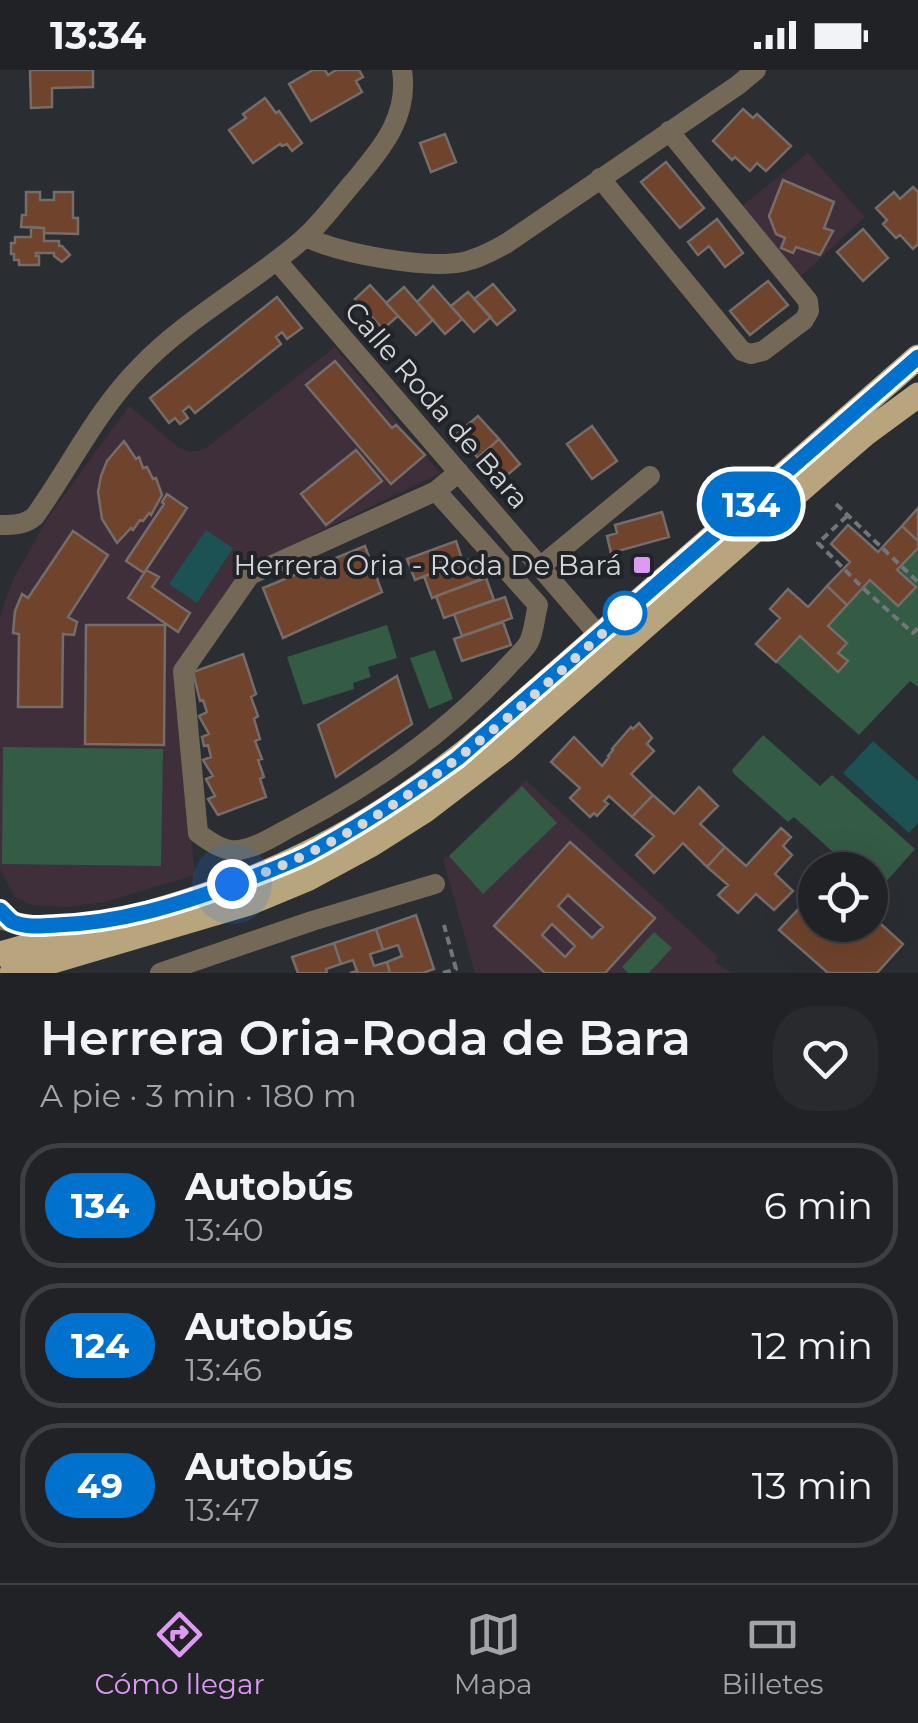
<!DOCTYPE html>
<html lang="es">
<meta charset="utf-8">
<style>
body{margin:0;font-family:Montserrat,sans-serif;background:#282a2e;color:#f1f3f6;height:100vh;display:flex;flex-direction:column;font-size:38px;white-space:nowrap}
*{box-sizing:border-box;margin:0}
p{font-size:32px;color:#a2a4a7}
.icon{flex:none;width:55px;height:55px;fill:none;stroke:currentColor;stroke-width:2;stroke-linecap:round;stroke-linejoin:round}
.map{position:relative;height:903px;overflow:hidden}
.sheet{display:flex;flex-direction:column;background:#202226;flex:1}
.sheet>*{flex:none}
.badge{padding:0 20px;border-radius:32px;font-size:35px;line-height:65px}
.buttons{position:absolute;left:798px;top:782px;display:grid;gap:20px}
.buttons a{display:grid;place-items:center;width:90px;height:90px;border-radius:50%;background:#202226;box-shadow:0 10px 40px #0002,0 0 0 2px #3d3f43;font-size:50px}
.you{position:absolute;width:50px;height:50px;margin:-25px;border:8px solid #fff;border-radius:50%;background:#1a73e8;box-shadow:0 0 0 15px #1a73e833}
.map>.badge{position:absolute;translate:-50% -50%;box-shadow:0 0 0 5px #fff}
.round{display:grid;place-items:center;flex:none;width:105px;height:105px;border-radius:40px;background:#282a2e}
.headline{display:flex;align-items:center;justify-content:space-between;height:170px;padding:0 40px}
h1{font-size:48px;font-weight:600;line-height:75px}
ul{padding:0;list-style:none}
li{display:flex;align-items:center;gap:30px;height:125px;margin:0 20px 15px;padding:0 20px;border:5px solid #3d3f43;border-radius:40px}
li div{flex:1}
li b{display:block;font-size:38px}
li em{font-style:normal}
li .badge{min-width:110px;font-weight:700;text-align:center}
.status{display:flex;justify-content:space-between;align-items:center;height:70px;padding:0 50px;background:#202226;direction:ltr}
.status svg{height:28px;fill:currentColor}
.tab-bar{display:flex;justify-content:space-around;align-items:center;height:140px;border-top:2px solid #3d3f43;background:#202226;font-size:28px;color:#a2a4a7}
.tab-bar a{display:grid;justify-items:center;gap:5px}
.tab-bar .selected{color:#dd99f3}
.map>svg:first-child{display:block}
.education{fill:#3f2f3a}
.green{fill:#345b44}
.water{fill:#1c5253}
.building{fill:#6f432c;stroke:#746d6a;stroke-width:2.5;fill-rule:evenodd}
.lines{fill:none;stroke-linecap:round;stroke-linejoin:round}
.path{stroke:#727579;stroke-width:4;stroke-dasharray:8 5;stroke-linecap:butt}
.minor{stroke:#736956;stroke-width:20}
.major{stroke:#b9a57d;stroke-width:25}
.line-casing{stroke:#fff;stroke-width:22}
.line{stroke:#0072ce;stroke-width:15}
.walk{stroke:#d4d6d9;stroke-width:10;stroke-dasharray:0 18}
.poi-dot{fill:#dd99f3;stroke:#202328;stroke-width:4}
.stop-dot{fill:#fff;stroke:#0072ce;stroke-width:5}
.labels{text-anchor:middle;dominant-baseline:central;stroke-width:8;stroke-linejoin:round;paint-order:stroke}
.street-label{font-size:28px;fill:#d4d6d9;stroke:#202328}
.poi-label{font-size:28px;fill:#d4d6d9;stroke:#202328;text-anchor:end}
</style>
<div class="status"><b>13:34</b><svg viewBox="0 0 49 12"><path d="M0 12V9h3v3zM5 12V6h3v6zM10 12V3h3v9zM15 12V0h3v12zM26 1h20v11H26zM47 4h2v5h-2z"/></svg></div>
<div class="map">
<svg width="918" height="903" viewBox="0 0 918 903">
<rect width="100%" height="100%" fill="#2a2d32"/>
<!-- education -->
<path class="education" d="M808,83L865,147L800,207L742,136Z
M335,277L440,403L245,498L175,601L195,805L105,832L66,837L32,835L15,827L0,798V549L6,528L14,508L49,446L129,336L178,377L189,382L198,381L206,378Z
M526,710L718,887L715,892L733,903H475L443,789L449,786Z"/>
<!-- green -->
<path class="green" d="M918,478V617L910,611L859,665L776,592L800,566L838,601L847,591L838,583L828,556L870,510L899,536L916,517L897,500Z
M387,555L397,588L368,597L371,607L353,613L354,619L303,635L287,587Z
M435,580L453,629L429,639L410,588Z
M763,665L820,716L832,705L915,779L877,822L870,815V800H853L794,747L788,752L734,704L732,700Z
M3,677L163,679L161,796L2,794Z
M522,716L557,753L483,824L449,786Z
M654,862L672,878L649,903H628L622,897Z"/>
<!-- water -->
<path class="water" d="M206,460L233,478L197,533L169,514Z
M873,671L918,711V753L909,763L843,703Z"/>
<!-- building -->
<path class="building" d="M30,0H93V17L52,18V37L31,38Z
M313,0H325L328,5L336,0H359L363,7L356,11L362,22L311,51L289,14Z
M265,28L276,43L279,41L302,73L292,81L287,74L282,76L280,74L253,93L229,60L246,48L243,44Z
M743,39L753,48L757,44L791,76L766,101L757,93L750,101L735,87L732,90L713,71Z
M445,64L456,92L431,102L420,73Z
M666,92L704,138L680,158L641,112Z
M783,110L834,132L824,158L833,161L820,185L796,177L793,183L781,178L785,168L776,164L769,146Z
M913,117L918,122V174L913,179L900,165L896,168L883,154L887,150L876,138L894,122L900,129Z
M26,122H40V130H54V122H73V148H78V164L44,163V158L21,157L22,145H26Z
M717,149L743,183L725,197L709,176L698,185L688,172Z
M31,157L44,158V171H59V176H62L70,185L62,192L54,186V183H36V186H39V195H19V190H14V184H11V173H15V167H31Z
M863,159L888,188L863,211L837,182Z
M768,211L788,235L750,265L730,241Z
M493,214L515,240L497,255L474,229Z
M370,215L398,246L383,259L355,229Z
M433,216L462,249L445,264L417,232Z
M404,217L433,250L416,265L386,233Z
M468,222L491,247L474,262L451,236Z
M277,227L302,258L287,269L282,262L276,267L281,274L195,343L189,336L183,341L188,348L180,354L175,348L169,353L150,328Z
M335,291L392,358L396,355L425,385L391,414L306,315Z
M478,346L499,369L478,388L457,364Z
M592,356L617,391L592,409L567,374Z
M499,369L520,394L499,412L478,388Z
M124,371L136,389L139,387L143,398L147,397L153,409L156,408L162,425L151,445L149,443L143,451L140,450L133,460L131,458L117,473L102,449L98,422L101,406L107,391Z
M356,380L382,411L326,455L301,424Z
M167,424L187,438L144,503L126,491L164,434L162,432Z
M918,438V471L902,456Z
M662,442L669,467L611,483L607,466L617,463L615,455Z
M848,455L878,482L902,456L918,471V478L897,500L916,517L898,536L870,510L847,535L827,516L850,492L831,474Z
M73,461L108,485L68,547L77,552L74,565L63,564L62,637H18L19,564L13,563L15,541L22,524L28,528Z
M456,471L463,492L415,510L407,489Z
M365,476L382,522L283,568L263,518Z
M473,488L481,509L432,528L424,506Z
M146,500L159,507L152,517L190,543L178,562L128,528Z
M486,508L494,530L444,548L436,526Z
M827,516L847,535L828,556L847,573L838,583L848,591L838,602L800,566L776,592L756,574L780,548L770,539L788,519L808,537Z
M505,527L512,548L462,566L454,544Z
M503,552L511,575L462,591L454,569Z
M86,555H165L164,675L85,674Z
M243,584L256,624L251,627L258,646L254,649L260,669L255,671L262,689L258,690L264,707L260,709L266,727L218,745L208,729L215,726L206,709L213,706L203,690L211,687L208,675L204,676L202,667L209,664L199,646L207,642L203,630L200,631L193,602Z
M397,606L412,654L336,707L318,655Z
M639,653L652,668L647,674L654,681L631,704L653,725L632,747L609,726L604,731L608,734L597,746L594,743L590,747L570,728L580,718L551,692L574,667L602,696L609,687L608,686L613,680L612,679L631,657L633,659Z
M699,717L718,736L700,754L725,777L707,797L683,773L654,803L636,785L654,766L632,747L653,725L674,744Z
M781,758L791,767L783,776L792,785L775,804L793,821L774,840L756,824L738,843L718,825L728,815L707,797L725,777L746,796Z
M570,772L655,848L605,903H545L494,856ZM568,825L603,857L592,868L558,836ZM552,854L575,876L565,887L542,865Z
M815,821V855H870V844L903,874L877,903H828L779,860Z
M416,845L434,899L423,903H390L387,892L402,886L398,875L383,880L376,859Z
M376,859L383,880L370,884L374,896L387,892L390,903H350L357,901L353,890L341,894L334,873Z
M334,873L341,894L326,899L327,903H298L292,887Z"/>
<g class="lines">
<!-- path -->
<path class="path" d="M836,434L918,512
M847,446L818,473L865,520L913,563L918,558
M443,903L456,899L444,855"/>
<!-- minor -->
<path class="minor" d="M600,108L742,281L751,284L763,281L804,250L809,241L808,231L669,61
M306,167C341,184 425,199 463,192C478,189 493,181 507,173L738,15L756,0
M277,191L608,576
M436,421L538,535C535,546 534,562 529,572C525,580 515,588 509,595C450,660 373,714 295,755C277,764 259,777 239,780C224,782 210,772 198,763L183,601L250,505L436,421L459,402
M0,455C13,455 25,455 35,446C70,397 97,340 140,297C187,248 250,215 302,170C322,153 339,128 357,108C384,75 409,45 402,0
M540,497L650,406
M0,850L39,856L83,854
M160,903L312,851L435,814"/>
<!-- major -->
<path class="major" d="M0,884C102,855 209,832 304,785C370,753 432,710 488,663L918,287
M12,903L249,833L307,809L372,774L424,741L505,679L830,394L865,364L918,325"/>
</g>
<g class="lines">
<defs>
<path id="line" d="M0,840C1,841 10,850 11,851C24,858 43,856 57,855C119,853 178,835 237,813C261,804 285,795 308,784C361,756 410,723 458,688L918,287"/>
</defs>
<!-- line casing -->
<use href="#line" class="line-casing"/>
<!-- line -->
<use href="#line" class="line"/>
<!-- walk -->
<path class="walk" d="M232,814C256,806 280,797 303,786C425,728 527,632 625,543"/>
</g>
<!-- markers -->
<rect class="poi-dot" x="632" y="485" width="20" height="20" rx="5"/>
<circle class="stop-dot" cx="625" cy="543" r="20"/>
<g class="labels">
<!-- street labels -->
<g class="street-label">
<text transform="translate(437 335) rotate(49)">Calle Roda de Bara</text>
</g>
<!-- poi labels -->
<g class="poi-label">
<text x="622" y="495">Herrera Oria - Roda De Bará</text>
</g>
</g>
</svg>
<div class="buttons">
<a><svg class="icon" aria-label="locate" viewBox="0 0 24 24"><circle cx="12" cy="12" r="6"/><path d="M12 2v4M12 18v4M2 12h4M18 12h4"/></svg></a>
</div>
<div class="you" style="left:232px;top:814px"></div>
<b class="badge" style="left:751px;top:434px;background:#0072ce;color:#fff">134</b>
</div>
<section class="sheet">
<div class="headline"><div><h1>Herrera Oria-Roda de Bara</h1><p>A pie · 3 min · 180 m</p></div><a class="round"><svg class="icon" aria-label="heart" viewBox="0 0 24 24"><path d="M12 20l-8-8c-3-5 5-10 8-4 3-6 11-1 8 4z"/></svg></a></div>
<ul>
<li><span class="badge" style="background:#0072ce;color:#fff">134</span><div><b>Autobús</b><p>13:40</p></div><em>6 min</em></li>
<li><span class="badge" style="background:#0072ce;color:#fff">124</span><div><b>Autobús</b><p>13:46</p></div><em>12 min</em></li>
<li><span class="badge" style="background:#0072ce;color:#fff">49</span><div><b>Autobús</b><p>13:47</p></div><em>13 min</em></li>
</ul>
</section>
<nav class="tab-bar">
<a class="selected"><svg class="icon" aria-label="directions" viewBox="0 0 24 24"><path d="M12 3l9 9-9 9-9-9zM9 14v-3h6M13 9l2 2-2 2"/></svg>Cómo llegar</a>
<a><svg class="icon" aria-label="map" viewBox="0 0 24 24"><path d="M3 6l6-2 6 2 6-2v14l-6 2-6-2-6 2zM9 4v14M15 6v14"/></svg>Mapa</a>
<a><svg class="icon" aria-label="tickets" viewBox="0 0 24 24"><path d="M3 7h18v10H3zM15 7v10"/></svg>Billetes</a>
</nav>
